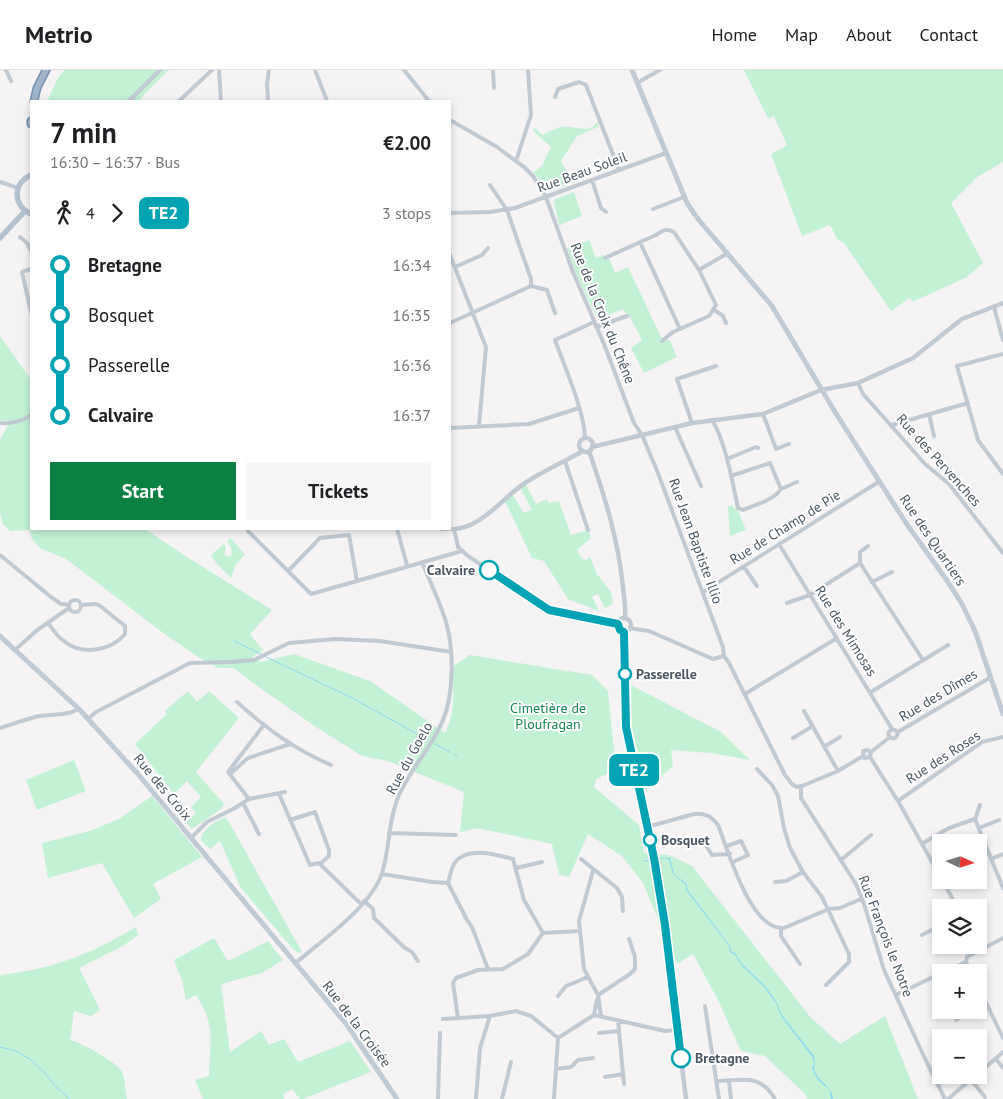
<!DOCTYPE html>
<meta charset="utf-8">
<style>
body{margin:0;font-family:"PT Sans",sans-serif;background:#f6f6f6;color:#202124;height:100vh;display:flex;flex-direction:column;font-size:19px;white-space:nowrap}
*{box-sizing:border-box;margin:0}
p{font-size:16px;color:#757577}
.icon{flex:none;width:28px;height:28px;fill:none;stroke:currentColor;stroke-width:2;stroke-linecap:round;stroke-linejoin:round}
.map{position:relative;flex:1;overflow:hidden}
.sheet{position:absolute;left:30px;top:30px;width:421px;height:430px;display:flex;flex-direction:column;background:#fff;border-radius:0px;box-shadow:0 2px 8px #0003}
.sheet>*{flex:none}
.badge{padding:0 10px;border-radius:8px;font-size:18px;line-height:32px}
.needle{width:32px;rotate:94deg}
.buttons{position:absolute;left:932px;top:764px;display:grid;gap:10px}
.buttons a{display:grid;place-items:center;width:55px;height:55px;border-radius:0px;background:#fff;box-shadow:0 2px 8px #0003;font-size:25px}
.map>.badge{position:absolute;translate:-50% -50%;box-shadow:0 0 0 2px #fff}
.legs{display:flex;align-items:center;gap:8px;height:55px;padding:0 20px;font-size:16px}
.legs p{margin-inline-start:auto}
.head{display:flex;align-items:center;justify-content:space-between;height:85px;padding:0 20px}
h1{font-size:28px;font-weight:700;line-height:38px}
.cta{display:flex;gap:10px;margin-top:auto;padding:10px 20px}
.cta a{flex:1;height:58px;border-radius:0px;background:#0b8043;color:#fff;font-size:20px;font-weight:700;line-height:58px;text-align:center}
.cta a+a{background:#f6f6f6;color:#202124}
ul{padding:0 20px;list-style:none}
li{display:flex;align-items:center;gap:18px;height:50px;font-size:19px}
li i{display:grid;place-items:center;width:8px;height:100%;margin:0 6px;background:currentColor}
li i::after{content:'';width:12px;height:12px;margin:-6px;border:4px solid;border-radius:50%;background:#fff}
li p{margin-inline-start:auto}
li:first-child i{background:linear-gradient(#0000 50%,currentColor 0)}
li:last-child i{background:linear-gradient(currentColor 50%,#0000 0)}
header{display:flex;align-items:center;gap:30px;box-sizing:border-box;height:70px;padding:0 25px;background:#fff;border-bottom:1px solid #e0e0e0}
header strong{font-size:24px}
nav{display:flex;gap:28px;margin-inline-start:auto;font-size:18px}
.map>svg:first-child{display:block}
.green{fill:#c3f1d5}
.water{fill:#90daee}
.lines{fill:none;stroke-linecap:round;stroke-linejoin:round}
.stream{stroke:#90daee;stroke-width:1}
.trunk-casing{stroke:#7690ad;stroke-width:9}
.minor{stroke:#c1cad2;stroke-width:4}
.tertiary{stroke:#c1cad2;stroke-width:4.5}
.secondary{stroke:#c1cbd6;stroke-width:5}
.primary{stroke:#b3c2d1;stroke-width:5.5}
.trunk{stroke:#9fb4c9;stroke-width:6}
.line-1-casing{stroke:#fff;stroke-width:11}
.line-1{stroke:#00a3b4;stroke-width:8}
.stop-1-dot{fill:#fff;stroke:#00a3b4;stroke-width:2.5}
.labels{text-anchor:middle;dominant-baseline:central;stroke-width:4;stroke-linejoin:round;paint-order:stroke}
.street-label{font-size:14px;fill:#4a5661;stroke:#fff}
.stop-label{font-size:14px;font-weight:bold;fill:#4a5661;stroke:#fff;text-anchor:start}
.park-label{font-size:14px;fill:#17864f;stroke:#fff}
</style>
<header>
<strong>Metrio</strong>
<nav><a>Home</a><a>Map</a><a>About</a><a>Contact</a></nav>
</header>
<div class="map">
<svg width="1003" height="1029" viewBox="0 0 1003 1029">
<rect width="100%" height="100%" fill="#f5f3f3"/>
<!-- green -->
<path class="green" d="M65,0H169L138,31H47L59,6Z
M744,0H1003V92L977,107L951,133L983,193L967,207L912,232L910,228L891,241L844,173L837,169L830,155L802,166L771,84L787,75L774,46L768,48Z
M597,52L599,58L597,57L577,66L561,91L573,112L555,120H548L533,102L542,96L551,77L533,61L534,57L543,65C549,62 555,58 562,57C574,55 589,65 597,52Z
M574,122L582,146L559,155L554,132L555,129Z
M589,170L596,188L603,185L609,189L615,203L628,197L661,267L670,271L677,287L644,303L631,278L642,270L631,249L623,239L599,249L595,244L577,206L567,178Z
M0,266L31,310V459H145L190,489L272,540L250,564L263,580L252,587L261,592L294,584L370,611L445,663C456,642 453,619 453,596L470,585L592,605L608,621L616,700L596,709L594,717L639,755L644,783L669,785L692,796L811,948L840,974L885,946L918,1029H807L805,1024L765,986L741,981L719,932L693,884L677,894L643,813L622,786L588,764L569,807L559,805L552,774L477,758L460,762L464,722L388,691L362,686L316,657L253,613L234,598H218L195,585L162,562L66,489L40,478L32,469L29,460L10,461L2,453L0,442V370L10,351L0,350Z
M525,413L536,434L547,429L548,433L559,431L571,465L588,460L591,468L577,480L582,489L586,490L590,487L597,504L611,522L613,534L605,538L598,524L592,527L599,541L568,529L544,491L532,488L505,431L512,424L524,443L532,440L520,417Z
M732,435L734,439L737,438L746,460L730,466L728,437Z
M231,468L245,485L236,494L231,508L217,494L211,485L224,474L226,478L224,485L231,487L232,480L227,471Z
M631,615L721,662L750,690L710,683L671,680L673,696L646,720L632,657Z
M188,621L197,632L209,621L239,648L196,702L224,734L221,739L192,759L186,752L196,743L191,737L201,727L187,711L174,724L135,674L167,644L165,641Z
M74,690L86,721L37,740L26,710Z
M152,726L202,787L153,814L161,829L134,848L102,793L48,808L42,773L90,761L119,749Z
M226,747L302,882L298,883L292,878L241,818L220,771L210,779L201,770C203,757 215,752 226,747Z
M136,857L138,865L123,876L79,898L100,940L91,946L74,941L70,970C80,972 117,992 122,1002C125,1007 125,1022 127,1029H0V905C53,899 91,884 136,857Z
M214,868L228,891L268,871L283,890L262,903L221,914L230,982L261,961L269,975L284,969L298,992L350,971L371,1002L303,1029H300L292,1019L283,1024L284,1029H203L195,1010L209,1006C210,971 216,955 196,925L186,930L182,910L174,890Z"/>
<!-- water -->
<path class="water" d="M665,788H670L674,804L687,814V819L730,876L731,881L735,883L742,894L766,917L776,931L782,945L814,986C816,992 813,997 815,1002C820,1013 832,1016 833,1029H831L829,1019C820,1013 816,1009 812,998L814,994L813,988L781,946L776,933L764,917L742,896L735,885L730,882L729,876L686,820V815L673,804L669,790Z"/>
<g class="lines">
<!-- stream -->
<path class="stream" d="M234,571L263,585
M266,587L352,628L428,670
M435,674L450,682
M454,684L457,686
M658,789L665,788
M644,791L650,790
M0,977L16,981L30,989L45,1003L58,1019L70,1029"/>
<defs>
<path id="trunk" d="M34,31L37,18L46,0
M31,51V54"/>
</defs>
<!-- trunk casing -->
<use href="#trunk" class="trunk-casing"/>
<!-- minor -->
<path class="minor" d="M6,0L11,11
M219,0L221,31
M315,0L327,31
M404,0L429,31
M493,0L494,18
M637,13L660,0
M555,27L558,19L579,12L586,15L619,100
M179,31L212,0
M268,31L267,14L269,0
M450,50L497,77L524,97L533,106L546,127L573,202L604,274L634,353L642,365L658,403L723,577L724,586
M516,91L531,45L528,0
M592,110L601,138L606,142
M0,112L18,118
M490,115L507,140L531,209V216L547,220L555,243
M653,139L684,127
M450,143L490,142L515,138L666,83
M20,167L27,173L31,181
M640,172L680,259
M450,185L486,277L479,356
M605,188L656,165C663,160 666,158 674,162L699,200L716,235L709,246L673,262L662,271
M455,197L482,185L488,178
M31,199L22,202L31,242
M699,200L728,183
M994,237L1003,270
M713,239L723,246L726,253
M450,253L531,216
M596,257L627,246
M1003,284L957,296L978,370L1003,404
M858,313L863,324L925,394L949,414L1003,483
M763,344L776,379L789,374
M929,344L934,366
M712,350C725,370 733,414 738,438L743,440C755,435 774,430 781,419L770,393L731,406
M0,353C10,354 23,351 31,345
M692,353L677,309L716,296
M892,355L968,333
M675,357L701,416
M450,358L529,354L579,338
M585,368C585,343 564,295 555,270L594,252
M727,389L756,377L758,378
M565,391L588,460
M781,419L797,412
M247,459L248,461L311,524L357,511
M397,459L407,495
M441,459H454L458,477L468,486L549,540L618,554
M779,474L892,659
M0,485L51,527L61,534L68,535
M860,493V482L868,476
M744,497L757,516
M288,501L320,468L349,465L357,511L462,481
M872,512L892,502
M703,522L880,411
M69 536a6 6 0 1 1 12 0a6 6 0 1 1-12 0Z
M787,533L810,525L860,493L923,590
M48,553C53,559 57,567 64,571C82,586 111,581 125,564V556L99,535L95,534L81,535
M630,557L635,559L649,561L713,589L724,586
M15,580L36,561L69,538
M724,586L729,593L785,705L792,714L797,717L802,716L838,701L863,686
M871,622L948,575
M745,624L837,568
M237,632C267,659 294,679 331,695
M804,641L838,701
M88,649L96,642L190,593L231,592L254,590L289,573L335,569L380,571L451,582
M0,658C13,654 26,649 39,646C53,644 66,646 79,639
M888.5 664a4.5 4.5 0 1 1 9 0a4.5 4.5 0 1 1-9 0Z
M898,662L991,607
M793,668L813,656
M824,677L840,667
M871,682L890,667
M870,687L864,688L863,681L867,680L871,682L870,687L898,731L941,808
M757,699L772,715L778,726L784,758L790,778L803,802L822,827L849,884V892L826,915
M230,704L248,688L290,674
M801,716V728L856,814L864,834L884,900L927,993L945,1029
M279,724L310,795L319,793L361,834
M249,729L228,702L263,656
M898,731L982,672L1003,667
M243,733L259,764
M975,749L980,735
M290,750L315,742L329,780V786L320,794
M647,757L694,744C706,743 711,746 718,755C728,780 749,856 781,858V866L800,894
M979,758L999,750
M389,763L456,765
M191,768L207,752L235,738L249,729L285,722
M923,773L949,758L975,749L1003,818
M705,774L712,785L730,784
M727,776L741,771L748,785L733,792
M581,789L617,818L622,827L623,841
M991,789L1003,784
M841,790L871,765
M516,798L542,792
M593,801L579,851L584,899L598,925L601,946
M382,804L432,812L448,813C450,807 451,799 454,794C466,775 497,785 513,789L524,830L543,863
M943,810L957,838
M775,812L786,811L803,802
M448,813L467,850L472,857L488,899
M364,831L373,839L374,848L405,878L412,882L418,891
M781,858H784L829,839L840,838L861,829
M922,865L941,855
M966,892L971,902
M296,893C322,870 371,837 382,803C390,778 388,750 399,725C411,698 432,677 443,650C454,624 454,579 446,552C440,532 430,512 422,492
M943,902L966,892L967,887L1003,868
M979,918L1003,968
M598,925L630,904L635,899V887L629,869
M896,925L941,903
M558,926L566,916L588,907
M705,936L719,1029
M594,945L597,930
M458,948L453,913L456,908L478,900L503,899L528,884L543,863L580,861
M443,949L490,946L516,941L531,946L558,968
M956,950L970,940
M599,963L619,961
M996,989L1003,998
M556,999L571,997L578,990L593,988
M979,1003L1003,982
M623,1004L624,1014
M605,1007L623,1004L618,950
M971,1010L985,1027
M716,1011C742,1011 759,1002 775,1029
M729,1011L731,1029
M438,1029L440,963
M476,1029L480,978L490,946
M502,1029L511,992
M554,1029L558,968L594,945L665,961L677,960
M948,1029L976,1005"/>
<!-- tertiary -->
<path class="tertiary" d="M129,31L160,0
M579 375a7 7 0 1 1 14 0a7 7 0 1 1-14 0Z
M592,377L692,353L763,344L821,320L858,313L913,288L962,249L1003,233
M589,381C605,427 618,469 623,517C624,528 626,538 625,548
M454,459C481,459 506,424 528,411C546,400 565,391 583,381
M617 555a7 7 0 1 1 14 0a7 7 0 1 1-14 0Z
M624,562L626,657L641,732L654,788L665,855L686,1029"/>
<!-- secondary -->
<path class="secondary" d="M632,0L687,133L698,149L772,236L835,342L906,453L948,512L962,534L975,561L1003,644
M0,566L79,639L137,703L347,955L397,1029"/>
<!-- primary -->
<path class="primary" d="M31,105C12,113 13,136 31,144
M0,168L25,141"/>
<!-- trunk -->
<use href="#trunk" class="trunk"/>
</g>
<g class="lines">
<defs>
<path id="line-1" d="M489,500L549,540L618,554L620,560L624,562L626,657L654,788L665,855L681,988"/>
</defs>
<!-- line-1 casing -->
<use href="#line-1" class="line-1-casing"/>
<!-- line-1 -->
<use href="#line-1" class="line-1"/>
</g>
<!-- markers -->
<g class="stop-1-dot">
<circle cx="489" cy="500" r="9"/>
<circle cx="625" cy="604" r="6"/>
<circle cx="650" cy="770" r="6"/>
<circle cx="681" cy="988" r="9"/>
</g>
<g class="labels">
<!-- street labels -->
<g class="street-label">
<text transform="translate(582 102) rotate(-20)">Rue Beau Soleil</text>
<text transform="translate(603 243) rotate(68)">Rue de la Croix du Chêne</text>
<text transform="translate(939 390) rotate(48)">Rue des Pervenches</text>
<text transform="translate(785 457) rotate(-32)">Rue de Champ de Pie</text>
<text transform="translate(933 470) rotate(56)">Rue des Quartiers</text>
<text transform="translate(696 471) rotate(70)">Rue Jean Baptiste Illio</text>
<text transform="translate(846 561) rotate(58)">Rue des Mimosas</text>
<text transform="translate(938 625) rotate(-31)">Rue des Dîmes</text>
<text transform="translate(943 687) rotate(-33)">Rue des Roses</text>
<text transform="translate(409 688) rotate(-61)">Rue du Goelo</text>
<text transform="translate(163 717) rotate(50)">Rue des Croix</text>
<text transform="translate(886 866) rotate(69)">Rue François le Notre</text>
<text transform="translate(357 954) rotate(53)">Rue de la Croisée</text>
</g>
<!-- stop labels -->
<g class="stop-label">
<text x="475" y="500" text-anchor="end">Calvaire</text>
<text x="636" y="604">Passerelle</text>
<text x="661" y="770">Bosquet</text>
<text x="695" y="988">Bretagne</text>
</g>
<!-- park labels -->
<g class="park-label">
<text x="548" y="638">Cimetière de<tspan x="548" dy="16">Ploufragan</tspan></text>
</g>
</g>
</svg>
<div class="buttons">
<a><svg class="needle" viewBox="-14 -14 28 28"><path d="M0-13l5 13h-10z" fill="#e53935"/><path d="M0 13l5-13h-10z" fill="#757577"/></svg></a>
<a><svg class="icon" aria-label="layers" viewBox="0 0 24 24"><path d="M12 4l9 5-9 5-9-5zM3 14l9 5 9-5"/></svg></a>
<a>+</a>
<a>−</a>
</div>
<b class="badge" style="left:634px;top:700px;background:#00a3b4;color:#fff">TE2</b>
<section class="sheet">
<div class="head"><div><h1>7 min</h1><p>16:30 – 16:37 · Bus</p></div><b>€2.00</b></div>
<div class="legs"><svg class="icon" aria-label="walk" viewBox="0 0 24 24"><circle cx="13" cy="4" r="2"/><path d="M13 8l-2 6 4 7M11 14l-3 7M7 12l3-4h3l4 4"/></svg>4<svg class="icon" aria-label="forward" viewBox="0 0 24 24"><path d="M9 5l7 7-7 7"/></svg><b class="badge" style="background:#00a3b4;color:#fff">TE2</b><p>3 stops</p></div>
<ul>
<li><i style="color:#00a3b4"></i><b>Bretagne</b><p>16:34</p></li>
<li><i style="color:#00a3b4"></i><span>Bosquet</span><p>16:35</p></li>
<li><i style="color:#00a3b4"></i><span>Passerelle</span><p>16:36</p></li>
<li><i style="color:#00a3b4"></i><b>Calvaire</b><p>16:37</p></li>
</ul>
<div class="cta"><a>Start</a><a>Tickets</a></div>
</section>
</div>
